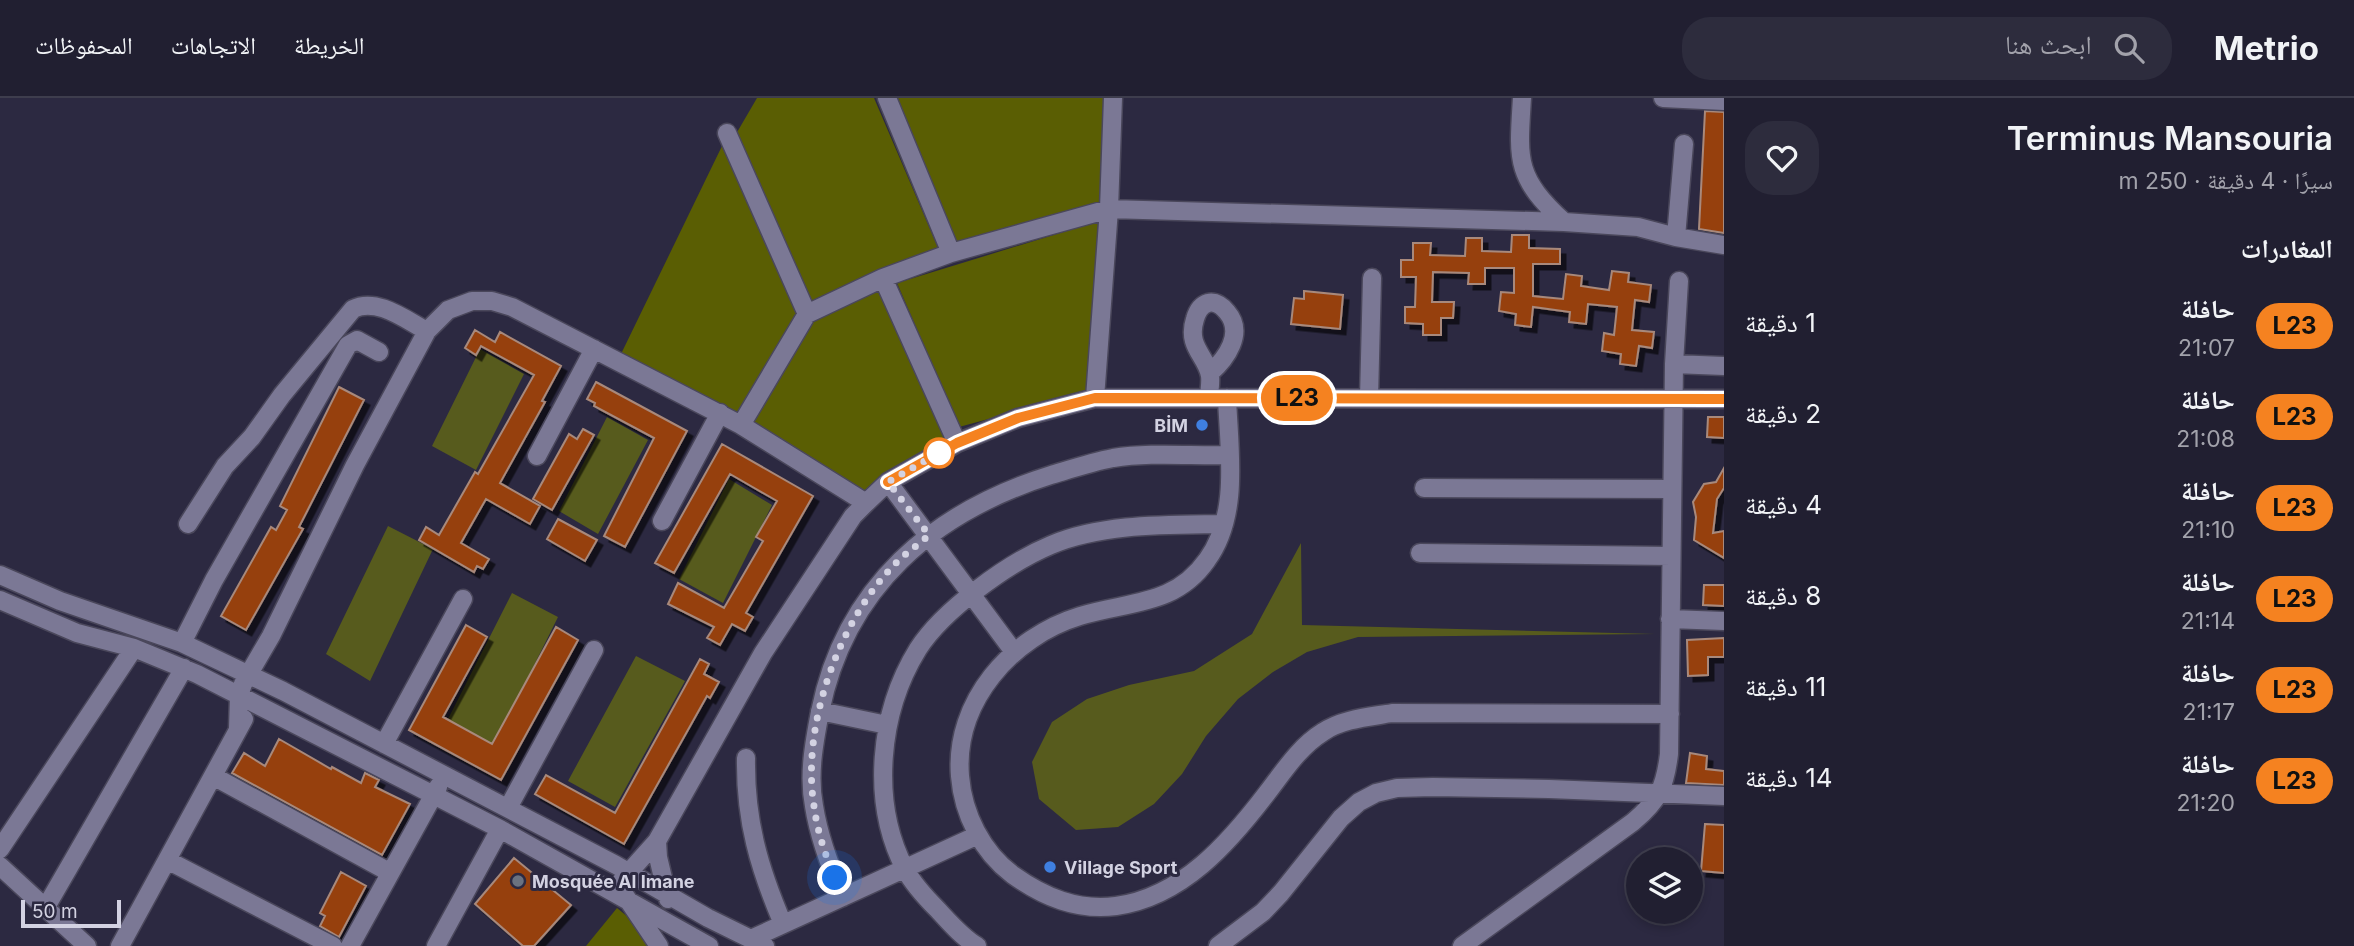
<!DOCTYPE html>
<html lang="ar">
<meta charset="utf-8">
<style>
body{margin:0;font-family:Inter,"Noto Naskh Arabic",sans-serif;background:#2d2c3d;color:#f1f3f6;direction:rtl;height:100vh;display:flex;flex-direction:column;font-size:26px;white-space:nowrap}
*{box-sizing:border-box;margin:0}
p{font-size:23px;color:#a2a2ab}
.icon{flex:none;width:38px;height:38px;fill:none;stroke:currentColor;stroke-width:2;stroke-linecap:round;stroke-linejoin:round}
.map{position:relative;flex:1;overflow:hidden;direction:ltr}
.panel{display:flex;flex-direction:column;background:#211f31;width:630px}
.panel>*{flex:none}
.badge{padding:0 14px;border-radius:23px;font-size:24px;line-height:46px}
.fabs{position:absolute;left:1626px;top:749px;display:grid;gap:14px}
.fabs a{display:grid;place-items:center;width:77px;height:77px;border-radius:50%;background:#211f31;box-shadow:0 4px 10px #0003,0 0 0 2px #3e3d4d;font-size:35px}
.scale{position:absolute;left:21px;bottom:18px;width:100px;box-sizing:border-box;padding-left:7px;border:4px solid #d3d2e2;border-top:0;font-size:19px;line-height:24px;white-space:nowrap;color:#d3d2e2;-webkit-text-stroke:5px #2c2941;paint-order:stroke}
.you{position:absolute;width:35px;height:35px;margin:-18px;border:5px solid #fff;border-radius:50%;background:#1a73e8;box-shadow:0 0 0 10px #1a73e833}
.map>.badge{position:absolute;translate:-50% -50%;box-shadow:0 0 0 4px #fff}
h2{padding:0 21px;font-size:26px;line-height:63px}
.round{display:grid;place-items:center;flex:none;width:74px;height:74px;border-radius:28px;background:#2d2c3d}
.head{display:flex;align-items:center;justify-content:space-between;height:119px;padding:0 21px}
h1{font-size:33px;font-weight:600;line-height:52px}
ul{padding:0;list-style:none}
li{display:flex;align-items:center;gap:21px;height:91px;padding:0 21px}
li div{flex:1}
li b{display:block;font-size:26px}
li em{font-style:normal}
li .badge{min-width:77px;font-weight:700;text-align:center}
header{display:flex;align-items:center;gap:42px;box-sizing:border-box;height:98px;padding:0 35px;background:#211f31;border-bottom:2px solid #3e3d4d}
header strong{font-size:33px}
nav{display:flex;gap:38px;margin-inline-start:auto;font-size:24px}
.search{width:490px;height:63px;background:#2d2c3d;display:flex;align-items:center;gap:18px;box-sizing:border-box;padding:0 24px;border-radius:28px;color:#a2a2ab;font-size:26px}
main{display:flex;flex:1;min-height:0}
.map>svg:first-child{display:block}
.green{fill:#575b1d}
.forest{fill:#5a5e03}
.building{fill:#964110;stroke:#a8897b;stroke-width:2;filter:url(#shadow)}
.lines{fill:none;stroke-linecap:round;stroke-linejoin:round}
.minor-casing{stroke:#4a475b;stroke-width:21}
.minor{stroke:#7b7895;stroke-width:18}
.line-casing{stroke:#fff;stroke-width:16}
.line{stroke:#f58220;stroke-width:10}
.walk{stroke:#d3d2e2;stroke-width:7;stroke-dasharray:0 12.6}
.shop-dot{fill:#3f7fe0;stroke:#2c2941;stroke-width:2.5}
.stop-dot{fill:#fff;stroke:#f58220;stroke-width:3.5}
.worship-dot{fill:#6b7280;stroke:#2c2941;stroke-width:2.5}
.labels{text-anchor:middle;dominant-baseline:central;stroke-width:6;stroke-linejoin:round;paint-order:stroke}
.poi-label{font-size:18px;font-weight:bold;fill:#d3d2e2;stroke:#2c2941;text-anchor:start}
</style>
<header>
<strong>Metrio</strong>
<div class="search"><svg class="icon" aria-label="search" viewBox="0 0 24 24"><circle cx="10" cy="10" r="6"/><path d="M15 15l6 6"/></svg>ابحث هنا</div>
<nav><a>الخريطة</a><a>الاتجاهات</a><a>المحفوظات</a></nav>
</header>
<main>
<section class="panel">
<div class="head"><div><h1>Terminus Mansouria</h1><p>سيرًا · 4 دقيقة · 250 m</p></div><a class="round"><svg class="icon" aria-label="heart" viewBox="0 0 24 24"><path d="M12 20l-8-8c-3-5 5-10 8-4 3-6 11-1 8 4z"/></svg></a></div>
<h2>المغادرات</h2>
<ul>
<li><span class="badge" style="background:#f58220;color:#111">L23</span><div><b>حافلة</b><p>21:07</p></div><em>1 دقيقة</em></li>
<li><span class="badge" style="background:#f58220;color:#111">L23</span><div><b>حافلة</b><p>21:08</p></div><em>2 دقيقة</em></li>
<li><span class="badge" style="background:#f58220;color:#111">L23</span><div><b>حافلة</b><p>21:10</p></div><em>4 دقيقة</em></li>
<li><span class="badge" style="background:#f58220;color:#111">L23</span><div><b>حافلة</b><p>21:14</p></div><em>8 دقيقة</em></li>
<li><span class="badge" style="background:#f58220;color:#111">L23</span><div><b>حافلة</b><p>21:17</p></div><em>11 دقيقة</em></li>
<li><span class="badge" style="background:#f58220;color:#111">L23</span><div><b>حافلة</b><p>21:20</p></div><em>14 دقيقة</em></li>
</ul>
</section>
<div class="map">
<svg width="1724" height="848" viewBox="0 0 1724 848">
<defs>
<filter id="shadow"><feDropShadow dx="5.5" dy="5.5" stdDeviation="0" flood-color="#0009"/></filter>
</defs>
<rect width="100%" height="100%" fill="#2c2941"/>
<!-- green -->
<path class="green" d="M480,251L524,276L476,372L432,348Z
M607,319L648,342L598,436L559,413Z
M729,381L772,407L723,505L679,481Z
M388,428L433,451L370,583L326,556Z
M1301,445L1302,527L1655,536L1358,539L1307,554L1273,574L1238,601L1206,638L1182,676L1154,706L1118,729L1076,732L1039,701L1032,664L1052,624L1087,601L1129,587L1194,573L1252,536Z
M512,495L558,519L494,648L447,623Z
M636,558L685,583L615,709L568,683Z"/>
<!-- forest -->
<path class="forest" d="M757,0H874L939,152L812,205L736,36Z
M895,0H1104L1101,107L956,147Z
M722,48L797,215L737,316L621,256Z
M1099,123L1088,294L959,329L897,185Z
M878,192L945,339L870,401L745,320L812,224Z
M617,810L657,843L658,848H586Z"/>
<!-- building -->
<path class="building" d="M1705,13L1724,14V135L1699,131Z
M1512,137H1529V150L1560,151V166H1533V198L1563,201L1566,176L1582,178L1581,188L1609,192L1612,173L1629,175L1628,184L1651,187L1649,204L1635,202L1632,232L1654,234L1652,250L1639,248L1636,268L1620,266L1621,256L1602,253L1604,235L1614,237L1617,209L1588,206L1586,226L1569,224L1570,214L1533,209L1531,229L1515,227L1516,216L1499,213L1501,194L1514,195V170H1485V186H1468L1469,175L1433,174L1432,204H1454L1453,220H1441V237H1423V226L1405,225V209H1415L1416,179H1401V162H1413V145H1431L1430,157L1465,158L1466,140H1482V153L1511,154Z
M1304,193L1343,197L1340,231L1291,226L1294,200L1304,201Z
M475,232L495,244L500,234L561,268L542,303L545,304L500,385L540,408L530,426L486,401L461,445L489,461L483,471L477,468L474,474L419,442L426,429L439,437L475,374L478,376L534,277L481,248L476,257L465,250Z
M596,284L687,333L625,449L604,438L654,340L594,308L595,305L587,301Z
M339,289L364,302L299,429L303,431L246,532L221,518L271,429L276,432L287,412L280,408Z
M1708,319H1724V340L1707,339Z
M583,331L594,337L552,412L533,401L569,336L577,341Z
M722,346L813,398L746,515L753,519L745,533L732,526L720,547L707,540L714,529L668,506L678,485L724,510L763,443L756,439L777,403L730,376L674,475L655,465Z
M1724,370V390L1717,401L1713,435L1724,433V460L1694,442L1696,419L1693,404L1704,386L1716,384Z
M558,421L597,442L585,463L547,441Z
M1704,487H1724V508L1703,507Z
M466,527L487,539L443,619L492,646L556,529L578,542L501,682L409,632Z
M1724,540V559H1708V577L1688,578L1687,542Z
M700,561L709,566L704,576L719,584L710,600L707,598L624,746L535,696L546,677L615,715Z
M279,641L331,671L332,669L361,685L365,675L379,682L375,689L410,706L382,757L232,675L244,655L265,668Z
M1690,655L1707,658L1706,671L1724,673V687L1686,685Z
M1705,726L1724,727V775L1701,773Z
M514,760L571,807L534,848H523L475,806Z
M341,774L366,788L339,839L320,828L325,818L320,815Z"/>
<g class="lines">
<defs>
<path id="minor" d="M887,0L951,155
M1522,0C1518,62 1515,79 1564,124
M1663,0L1724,3
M727,35L807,216
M1676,139L1684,46
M883,180L957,345
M1674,266L1679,183
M1095,300L1109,111L1113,0
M1209,300C1209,293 1211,285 1210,278C1207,258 1186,249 1195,221C1197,214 1201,207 1208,205C1216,203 1223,209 1227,214C1245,235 1226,261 1210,275
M1227,300C1229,352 1240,417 1207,462C1175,508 1129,503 1080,518C1011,539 954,604 960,678C963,716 982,754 1013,777C1044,799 1077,813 1116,808C1182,799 1229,745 1267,695C1284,673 1299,649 1323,634C1342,621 1369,619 1392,615L1670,616
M1369,300L1372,180
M741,327L807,216L883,180L951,155L1109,111L1564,124L1638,129L1676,139L1724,147
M537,358L594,251
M888,384L1014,554
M1424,390L1672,391
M662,423L720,315
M188,426L225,368L252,339L282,297L353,211C377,199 406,222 427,233
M1420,455L1671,458
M0,477L60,503L182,545L283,593L616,767L708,820L765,848
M0,502L77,535L134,550L197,576L500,731L709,848
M1670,521L1724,523
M182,545L214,482L348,247L357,242L379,254
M820,613L887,627
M238,630L239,598L243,586L271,538L355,367L427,233L448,212L472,203H492L512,209L741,327L866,405
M384,646L463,501
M746,660C745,722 759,770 783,826
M213,678L389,774
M508,710L594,552
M657,743L658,759L668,801
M0,751L134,550
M167,762L333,848
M0,768L87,848
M843,799C830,769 819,740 814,708C808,677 814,645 820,614C845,489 933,414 1051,377C1071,371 1092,364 1113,360C1150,354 1191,358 1229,357
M46,809L184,570
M751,841L978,737
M120,848L244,621
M350,848L438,689
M436,848L500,731
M659,848L624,796L622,782L657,743L763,555L853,418L866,405L888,384L957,345L1018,320L1095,300L1724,301
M977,848C962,839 950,825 938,812C926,800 913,786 905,771C870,704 879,614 918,551C943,512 1008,465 1051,447C1103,425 1169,427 1224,426
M1218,848L1263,814L1281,795L1341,720L1359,704L1376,695L1397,690L1433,689L1549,691L1724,698
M1462,848L1633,724C1659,702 1665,689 1669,656L1674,266L1724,268"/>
</defs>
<!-- minor casing -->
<use href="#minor" class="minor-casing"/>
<!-- minor -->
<use href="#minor" class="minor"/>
</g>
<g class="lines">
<defs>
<path id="line" d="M888,384L957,345L1018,320L1095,300L1724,301"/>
</defs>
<!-- line casing -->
<use href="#line" class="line-casing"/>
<!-- line -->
<use href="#line" class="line"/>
<!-- walk -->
<path class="walk" d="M835,780C825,757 817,732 814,708C801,628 839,522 896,465C906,455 918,447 929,437L888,384L939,355"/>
</g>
<!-- markers -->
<g class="shop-dot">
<circle cx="1202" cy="327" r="7"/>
<circle cx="1050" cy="769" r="7"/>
</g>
<circle class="stop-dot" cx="939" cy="355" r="14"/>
<circle class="worship-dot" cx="518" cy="783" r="7"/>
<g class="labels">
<!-- poi labels -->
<g class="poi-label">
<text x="1188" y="327" text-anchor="end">BİM</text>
<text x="1064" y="769">Village Sport</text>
<text x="532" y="783">Mosquée Al Imane</text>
</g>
</g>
</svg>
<div class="fabs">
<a><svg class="icon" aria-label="layers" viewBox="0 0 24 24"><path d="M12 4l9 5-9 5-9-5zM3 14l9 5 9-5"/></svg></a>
</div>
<div class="scale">50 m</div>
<div class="you" style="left:835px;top:780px"></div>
<b class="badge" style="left:1297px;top:300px;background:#f58220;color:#111">L23</b>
</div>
</main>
